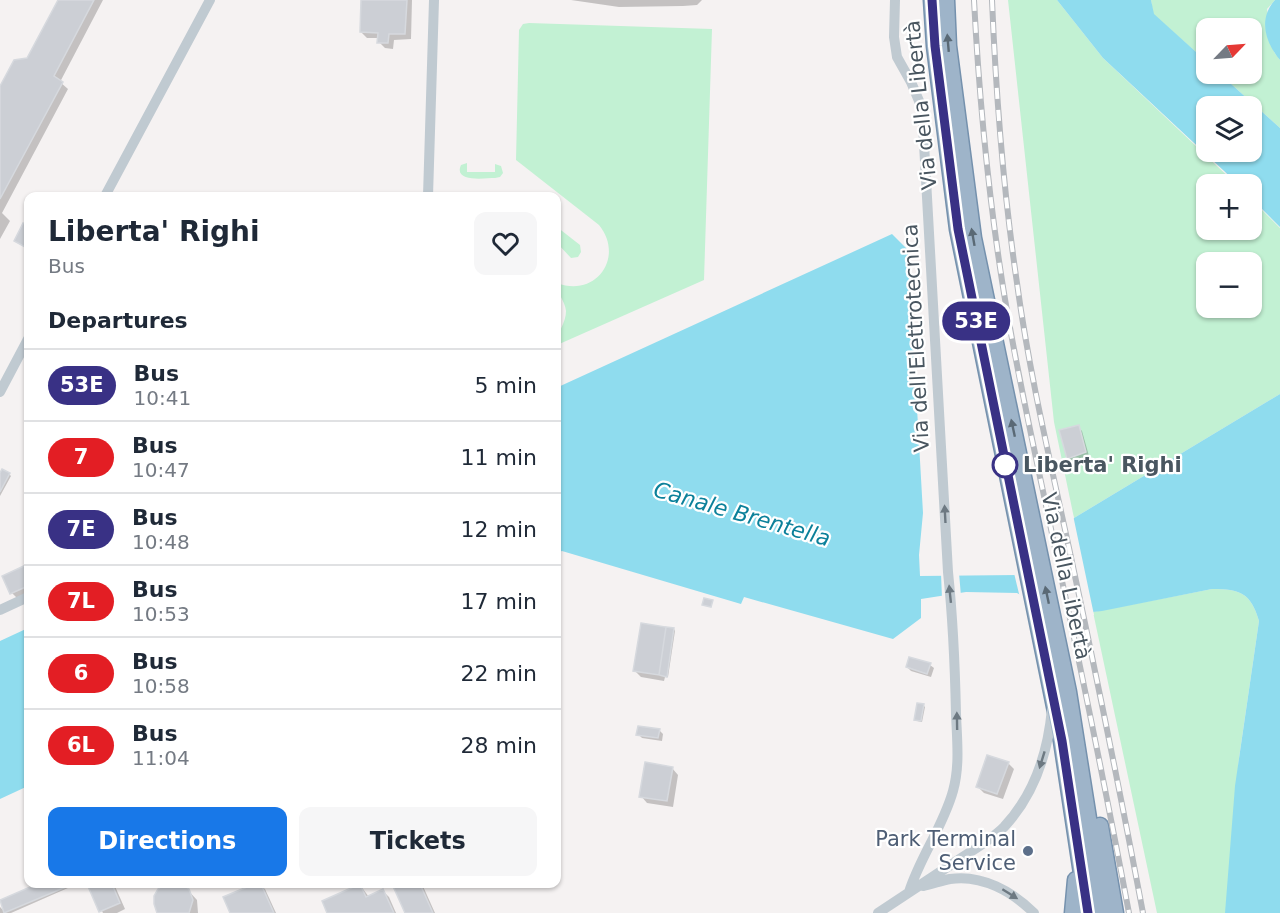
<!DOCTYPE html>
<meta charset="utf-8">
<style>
body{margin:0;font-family:"DejaVu Sans",sans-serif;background:#f6f6f7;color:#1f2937;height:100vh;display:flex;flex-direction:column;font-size:22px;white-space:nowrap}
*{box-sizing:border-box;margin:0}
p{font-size:20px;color:#747a83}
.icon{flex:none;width:33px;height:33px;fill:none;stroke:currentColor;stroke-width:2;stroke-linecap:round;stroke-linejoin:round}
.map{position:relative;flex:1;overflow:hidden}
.sheet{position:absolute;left:24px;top:192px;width:537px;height:696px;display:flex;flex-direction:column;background:#fff;border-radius:12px;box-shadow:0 2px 4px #0004}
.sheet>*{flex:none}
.badge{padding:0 12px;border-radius:20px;font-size:21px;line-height:39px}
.needle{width:39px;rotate:65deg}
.buttons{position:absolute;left:1196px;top:18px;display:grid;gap:12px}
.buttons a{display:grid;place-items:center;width:66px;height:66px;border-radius:12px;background:#fff;box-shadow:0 2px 4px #0004;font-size:30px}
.map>.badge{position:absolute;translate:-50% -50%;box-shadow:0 0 0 3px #fff}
h2{padding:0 24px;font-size:22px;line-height:54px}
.round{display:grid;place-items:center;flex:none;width:63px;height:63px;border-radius:12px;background:#f6f6f7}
.headline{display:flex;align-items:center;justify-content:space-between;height:102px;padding:0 24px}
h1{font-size:28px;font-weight:700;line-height:45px}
.action{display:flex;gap:12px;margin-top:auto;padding:12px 24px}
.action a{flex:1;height:69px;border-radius:12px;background:#1878e8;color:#fff;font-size:24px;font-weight:700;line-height:69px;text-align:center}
.action a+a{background:#f6f6f7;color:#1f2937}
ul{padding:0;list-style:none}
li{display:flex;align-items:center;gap:18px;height:72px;padding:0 24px;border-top:2px solid #e0e1e3}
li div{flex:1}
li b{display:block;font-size:22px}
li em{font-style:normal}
li .badge{min-width:66px;font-weight:700;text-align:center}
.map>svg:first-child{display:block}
.green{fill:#c2f1d3;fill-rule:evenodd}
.water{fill:#8fdcee;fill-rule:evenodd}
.pier{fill:#f5f2f2}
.shadow{fill:#0003}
.building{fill:#cccfd5;stroke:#d6d9de;stroke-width:1.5}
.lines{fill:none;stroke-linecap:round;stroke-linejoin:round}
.trunk-casing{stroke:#7591ad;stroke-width:19}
.minor{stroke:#c0cad1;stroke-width:10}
.trunk{stroke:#9eb4c9;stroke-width:16}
.rail-casing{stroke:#b4b8bd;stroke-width:6}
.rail{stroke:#fff;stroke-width:4;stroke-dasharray:11;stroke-linecap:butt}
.oneway{fill:#5a6975}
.oneway2{fill:#6d7982}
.line-casing{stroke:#fff;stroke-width:14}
.line{stroke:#393185;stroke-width:9}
.stop-dot{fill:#fff;stroke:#393185;stroke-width:3}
.service-dot{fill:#5c6f8a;stroke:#fff;stroke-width:2}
.labels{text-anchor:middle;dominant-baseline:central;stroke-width:4.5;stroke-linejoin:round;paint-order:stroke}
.street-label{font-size:21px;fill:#495660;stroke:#fff}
.stop-label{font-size:21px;font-weight:bold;fill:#495660;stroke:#fff;text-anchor:start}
.service-label{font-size:21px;fill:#4e5e75;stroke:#fff;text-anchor:end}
.water-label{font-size:22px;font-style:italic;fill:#0b809a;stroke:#fff}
</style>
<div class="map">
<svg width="1280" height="913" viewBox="0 0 1280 913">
<rect width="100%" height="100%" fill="#f5f2f2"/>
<!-- green -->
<path class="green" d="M1008,0H1057L1103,58L1236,184H1206V230H1251V199L1280,228V394L1074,518L1054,422ZM1206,262H1251V308H1206Z
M1151,0H1275L1267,9L1274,52L1280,60V128L1220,74H1251V28H1206V61L1153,14Z
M529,23L712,29L704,280L557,345C556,333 566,324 566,311C565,300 556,293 557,283C596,298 625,257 599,225L516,160L519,30L523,24Z
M467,163V172H495V164L501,166L503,173L500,177L495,178C485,178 453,183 461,165Z
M557,227L580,245L581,252L578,257L571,258L557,243Z
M1212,589C1240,589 1251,593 1259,621L1239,758L1226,913H1157L1093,612Z"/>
<!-- water -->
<path class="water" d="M1057,0H1151L1154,14L1206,61V74H1220L1280,128V227L1251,198V184H1238L1103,58ZM1206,106H1251V152H1206Z
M1275,0H1280V60C1265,42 1258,19 1275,0Z
M892,234L908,250L923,513L919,555L920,576L1021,575L1074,518L1280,394V913H1225L1235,786L1259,621C1251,593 1240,589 1212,589L1102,611L1057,616L1017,593L966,592L921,599V618L893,639L744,597L741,604L562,551L557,553L556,388Z
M28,628V786L0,799V641Z"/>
<!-- pier -->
<path class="pier" d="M1073,515L1094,615L1056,619L1020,598L1014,573L1020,572L1039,540L1046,531Z
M941,573H959L961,596L942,599Z"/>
<!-- shadow -->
<path class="shadow" d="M60,0H103L60,82L68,89L2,213L10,221L0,239V89L27,59Z
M362,0H412L411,39L394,40L393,49L385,48L379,42V38H367L361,32Z
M571,0H702L697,5L683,6L619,7Z
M1078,427L1082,431L1089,456L1072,462L1068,458Z
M9,474L11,476L0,496V477Z
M28,566V594L18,599L12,593L4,577Z
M674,629L675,631L668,677H665L664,681L641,677L635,671Z
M930,665L934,668L931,677L911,671L907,667Z
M923,705L925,707L922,722L917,721L916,720Z
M659,730L663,734L662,741L642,738L638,734Z
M1008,763L1014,769L1003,799L984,793L978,787Z
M672,768L678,775L673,807L647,803L641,796Z
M41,884H77L11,913H0V907L5,912L1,901Z
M88,884H114L125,909L117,913H103Z
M178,884L185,887L197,900L198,913H160L165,885Z
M257,884L265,889L276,913H281H232L225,898Z
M393,884H422L435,913H407Z
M360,885L369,897L383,891L389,897L396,913H329Z"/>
<!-- building -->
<path class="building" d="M58,0H94L54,76L63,82L0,199V86L14,60L27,58Z
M361,0H407L405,34H389L388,43H377L378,33L360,32Z
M23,223L28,226V241L25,247L14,241Z
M1079,425L1086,452L1067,459L1059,430Z
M2,469L10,473L0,492V473Z
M28,564V586L10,594L2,576Z
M704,598L713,600L711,607L702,605Z
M641,623L666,627L659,675L633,671Z
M666,627L674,628L667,677L659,675Z
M909,657L931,663L927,674L906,667Z
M917,703L924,704L921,721L914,720Z
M638,726L660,729L658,738L636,735Z
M987,755L1009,762L997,794L976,787Z
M645,762L673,767L667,801L639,797Z
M37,884H73L4,913L0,900Z
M87,884H112L120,903L99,912Z
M165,884H182L189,889L193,900L189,913H157L154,904V896L158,889Z
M254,884H261L274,913H230L223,897Z
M360,884L366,897L383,889L394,913H327L322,901Z
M392,884H420L433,913H405Z"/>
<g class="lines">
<defs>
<path id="trunk" d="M932,0L935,46L958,229L1062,741L1088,913
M946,0L948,46L973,238L1068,692L1103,913
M1100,826L1115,913
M1073,913L1076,880"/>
</defs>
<!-- trunk casing -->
<use href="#trunk" class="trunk-casing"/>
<!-- minor -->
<path class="minor" d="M895,0L894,37L897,57L911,82L922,108L948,572C953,620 955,667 956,714C957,740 960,766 953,791C943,827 920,857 909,892
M105,196L210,0
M428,196L434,0
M0,392L28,339
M0,610L28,597
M923,886C932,884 941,881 950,879C982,874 1013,892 1034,913
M878,913C904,896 929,879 955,862C971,851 990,841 1004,827C1034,795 1048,752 1052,709"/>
<!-- trunk -->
<use href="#trunk" class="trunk"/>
<defs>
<path id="rail" d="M974,0C979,96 988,192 1003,287C1017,375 1037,461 1055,548C1081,669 1106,791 1129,913
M992,0C996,95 1003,189 1017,283C1029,372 1050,460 1069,548C1095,669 1120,791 1143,913"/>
</defs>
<!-- rail casing -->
<use href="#rail" class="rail-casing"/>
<!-- rail -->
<use href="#rail" class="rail"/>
</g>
<!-- one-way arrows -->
<defs><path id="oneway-solid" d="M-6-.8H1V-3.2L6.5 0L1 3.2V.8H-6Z" transform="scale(1.5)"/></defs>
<g class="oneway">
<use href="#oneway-solid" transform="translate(948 43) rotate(-95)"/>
<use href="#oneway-solid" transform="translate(973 237) rotate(-100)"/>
<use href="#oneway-solid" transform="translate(1013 428) rotate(-102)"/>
<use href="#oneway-solid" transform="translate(1047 595) rotate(-102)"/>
</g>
<g class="oneway2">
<use href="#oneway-solid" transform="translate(945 514) rotate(-93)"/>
<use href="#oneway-solid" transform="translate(950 594) rotate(-96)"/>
<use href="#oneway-solid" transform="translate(957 721) rotate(-91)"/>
<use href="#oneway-solid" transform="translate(1042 760) rotate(107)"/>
<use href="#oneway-solid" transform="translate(1010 894) rotate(32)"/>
</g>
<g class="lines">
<defs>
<path id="line" d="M932,0L935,46L958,229L1062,741L1088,913"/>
</defs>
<!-- line casing -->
<use href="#line" class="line-casing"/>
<!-- line -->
<use href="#line" class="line"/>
</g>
<!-- markers -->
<circle class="stop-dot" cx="1005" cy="465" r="12"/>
<circle class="service-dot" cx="1028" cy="851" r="6"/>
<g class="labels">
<!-- street labels -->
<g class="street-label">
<text transform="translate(921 105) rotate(-96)">Via della Libertà</text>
<text transform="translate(916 338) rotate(-93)">Via dell'Elettrotecnica</text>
<text transform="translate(1066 576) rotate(78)">Via della Libertà</text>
</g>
<!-- stop labels -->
<g class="stop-label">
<text x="1023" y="465">Liberta' Righi</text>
</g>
<!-- service labels -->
<g class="service-label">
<text x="1016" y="839">Park Terminal<tspan x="1016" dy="24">Service</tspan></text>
</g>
<!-- water labels -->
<g class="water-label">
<text transform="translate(742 514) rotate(16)">Canale Brentella</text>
</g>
</g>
</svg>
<div class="buttons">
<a><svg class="needle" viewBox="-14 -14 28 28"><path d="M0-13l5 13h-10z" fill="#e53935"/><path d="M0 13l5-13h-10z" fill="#747a83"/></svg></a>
<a><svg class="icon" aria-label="layers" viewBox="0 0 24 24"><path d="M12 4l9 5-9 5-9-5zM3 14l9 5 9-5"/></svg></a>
<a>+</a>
<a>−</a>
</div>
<b class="badge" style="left:976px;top:321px;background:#393185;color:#fff">53E</b>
<section class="sheet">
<div class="headline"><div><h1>Liberta' Righi</h1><p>Bus</p></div><a class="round"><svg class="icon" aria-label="heart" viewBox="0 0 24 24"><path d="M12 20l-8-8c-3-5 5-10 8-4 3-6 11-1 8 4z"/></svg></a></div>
<h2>Departures</h2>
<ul>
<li><span class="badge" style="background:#393185;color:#fff">53E</span><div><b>Bus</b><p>10:41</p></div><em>5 min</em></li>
<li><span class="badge" style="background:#e31e24;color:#fff">7</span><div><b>Bus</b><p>10:47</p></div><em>11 min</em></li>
<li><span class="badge" style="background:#393185;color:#fff">7E</span><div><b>Bus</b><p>10:48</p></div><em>12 min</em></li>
<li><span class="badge" style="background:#e31e24;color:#fff">7L</span><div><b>Bus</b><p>10:53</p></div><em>17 min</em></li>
<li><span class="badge" style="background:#e31e24;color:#fff">6</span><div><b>Bus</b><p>10:58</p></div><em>22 min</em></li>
<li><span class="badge" style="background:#e31e24;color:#fff">6L</span><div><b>Bus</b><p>11:04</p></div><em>28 min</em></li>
</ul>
<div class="action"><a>Directions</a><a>Tickets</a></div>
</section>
</div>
